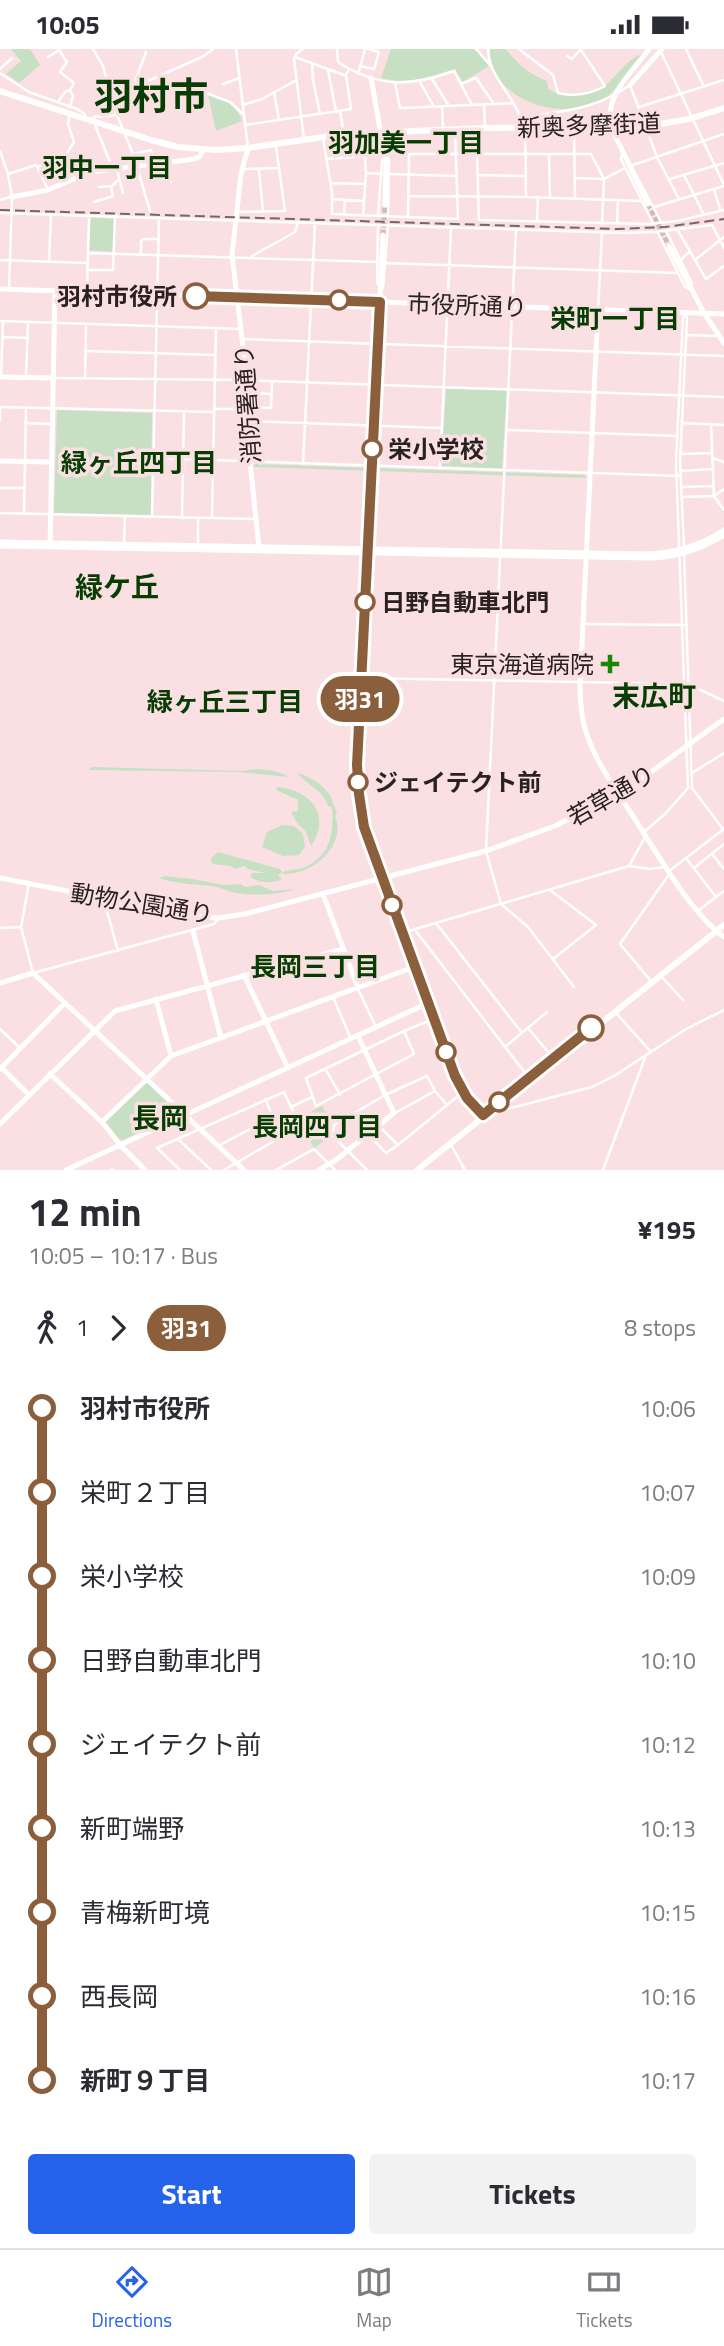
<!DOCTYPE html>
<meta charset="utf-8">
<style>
body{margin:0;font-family:"Titillium Web","Noto Sans JP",sans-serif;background:#f2f2f3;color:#2b2b33;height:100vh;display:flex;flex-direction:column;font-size:26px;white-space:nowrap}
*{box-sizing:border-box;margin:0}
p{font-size:23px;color:#7c7c81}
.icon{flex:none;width:38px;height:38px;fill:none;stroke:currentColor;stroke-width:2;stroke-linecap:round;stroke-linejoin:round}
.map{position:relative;height:1121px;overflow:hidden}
.drawer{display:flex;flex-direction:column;background:#fff;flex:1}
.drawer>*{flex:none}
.badge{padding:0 14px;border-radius:23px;font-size:24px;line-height:46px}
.map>.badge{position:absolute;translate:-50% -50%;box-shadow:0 0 0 4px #fff}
.legs{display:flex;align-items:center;gap:10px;height:77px;padding:0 28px;font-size:23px}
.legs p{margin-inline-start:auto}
.overview{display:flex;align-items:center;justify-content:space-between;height:119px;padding:0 28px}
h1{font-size:38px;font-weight:700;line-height:52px}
.action{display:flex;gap:14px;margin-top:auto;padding:14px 28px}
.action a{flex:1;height:80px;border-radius:7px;background:#2563eb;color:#fff;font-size:28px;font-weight:700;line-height:80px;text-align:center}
.action a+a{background:#f2f2f3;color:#2b2b33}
ul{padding:0 28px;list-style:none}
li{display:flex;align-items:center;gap:24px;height:84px;font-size:26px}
li i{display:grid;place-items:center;width:10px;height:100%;margin:0 9px;background:currentColor}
li i::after{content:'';width:18px;height:18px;margin:-9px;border:5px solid;border-radius:50%;background:#fff}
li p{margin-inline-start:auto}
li:first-child i{background:linear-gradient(#0000 50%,currentColor 0)}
li:last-child i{background:linear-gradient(currentColor 50%,#0000 0)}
.status{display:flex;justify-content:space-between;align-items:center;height:49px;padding:0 35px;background:#fff;direction:ltr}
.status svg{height:19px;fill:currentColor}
.menu{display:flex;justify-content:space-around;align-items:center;height:98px;border-top:2px solid #e1e1e2;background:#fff;font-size:19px;color:#7c7c81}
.menu a{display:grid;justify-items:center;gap:4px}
.menu .active{color:#2563eb}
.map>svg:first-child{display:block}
.green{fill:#c7e0c3}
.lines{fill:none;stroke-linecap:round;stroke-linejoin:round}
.secondary-tunnel{stroke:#d0babc;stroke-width:5;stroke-dasharray:5 2.5;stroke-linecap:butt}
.street{stroke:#fff;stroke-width:2.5}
.secondary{stroke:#fff;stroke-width:5}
.primary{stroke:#fff;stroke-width:6}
.rail{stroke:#756667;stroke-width:2;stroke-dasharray:10 5;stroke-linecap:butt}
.line-1-casing{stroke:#fff;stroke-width:16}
.line-1{stroke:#8b5e3c;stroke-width:10}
.stop-1-dot{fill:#fff;stroke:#8b5e3c;stroke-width:3.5}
.poi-dot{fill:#198805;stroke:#fae0e2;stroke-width:2.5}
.labels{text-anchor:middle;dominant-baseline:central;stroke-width:7;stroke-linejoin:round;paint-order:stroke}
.street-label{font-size:24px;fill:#2a2122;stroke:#fae0e2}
.stop-label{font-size:24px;font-weight:bold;fill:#2a2122;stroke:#fae0e2;text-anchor:start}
.poi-label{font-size:24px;fill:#2a2122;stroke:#fae0e2;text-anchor:end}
.neighbourhood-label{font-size:26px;font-weight:bold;fill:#073c02;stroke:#fae0e2}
.quarter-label{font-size:28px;font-weight:bold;fill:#073c02;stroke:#fae0e2}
.town-label{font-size:38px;font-weight:bold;fill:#073c02;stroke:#fae0e2}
</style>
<div class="status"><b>10:05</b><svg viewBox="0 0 49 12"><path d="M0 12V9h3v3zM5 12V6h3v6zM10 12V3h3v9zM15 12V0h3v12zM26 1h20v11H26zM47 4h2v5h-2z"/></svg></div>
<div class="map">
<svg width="724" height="1121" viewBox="0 0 724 1121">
<rect width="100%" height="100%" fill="#fae0e2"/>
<!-- green -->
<path class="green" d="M11,0H30L40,16L19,34L6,25L21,12Z
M391,0H475L489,17L463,33L455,20C428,28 409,36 381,29Z
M490,0H506C518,15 529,25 547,32L548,40C559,46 567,48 580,46C615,42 617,14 642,5C630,19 618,41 603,51C563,74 490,53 490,0Z
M208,46C224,51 237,55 242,72L216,82Z
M91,168L114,170L113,203L89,201Z
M446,340L505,341L507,343L502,420L441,417Z
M57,361L152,364L151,466L54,464Z
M255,415L585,426L586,429L253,418Z
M91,718L245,722C257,718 278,721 289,728L239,723L89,721Z
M298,724C311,728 324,736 331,748C333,753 334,758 337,764L335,767C347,796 313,826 284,825L282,824L285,822C325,819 335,793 332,758L328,757C324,741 304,735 298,724Z
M277,738C311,741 332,766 311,797L306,783L297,774L291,763L298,762V751L276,741Z
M282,776L294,777L303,785L305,798L299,806L283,807L262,798L267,783Z
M218,803L280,820L282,823L278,826L282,830C273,835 259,834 250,828L252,824H265L248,820L245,817L235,820L231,817L212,815L211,809Z
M164,827L192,830L223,836L241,835L245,838L259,836L273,842L296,840C278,846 246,848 229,842C223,840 219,838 213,837C194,835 176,835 159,829Z
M146,1033H149L179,1063L178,1066L123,1091L119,1090L105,1072Z
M322,1057L332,1075L331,1087L314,1099L298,1069Z"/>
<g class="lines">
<!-- secondary-tunnel -->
<path class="secondary-tunnel" d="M648,155L669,197
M383,186L385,156"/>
<!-- street -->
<path class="street" d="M93,0L103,17L113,56L133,105L150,162
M236,0L248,99
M303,0L296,5L294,10L304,90
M337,0L338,13C378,39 410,38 454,22L472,56
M476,0L491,17
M488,0C488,27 513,45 521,70C528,94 525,122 526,148
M519,0L553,26L558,44C573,48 591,45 605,37L581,1
M686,0L704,38
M661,3L724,136
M567,7L572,10L581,0
M48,8L59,1L67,13L60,23L74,34L70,41L73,47L70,58
M295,8L344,26
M312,14L313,31L320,65
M360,17L374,20L379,3L368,0
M0,20L12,9
M328,21L336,63
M0,24L29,43L77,60L85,65V68
M358,25L365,0
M432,30L449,57
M135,33L146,3
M420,33L434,58
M395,34L400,59H402L513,54
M223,35L239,29
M461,35L476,29L494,55
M110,36L148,32L204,7L213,0
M274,43L279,71
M206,44L230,53L244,66
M112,50L138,46
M58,53L65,43L70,41
M243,56L262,50L295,32
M484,56L485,79
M639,58L724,31
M442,59L443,80
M340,62L344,85
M521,69C561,62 596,61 630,36L657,108L679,150
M92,72L94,68L116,66
M95,76L112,118
M245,76L351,60L346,26L349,20
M574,79L575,149
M363,84L366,124L363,167
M323,89L332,144V165L458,170L455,80
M0,102L8,125L12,148L9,240
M133,105L151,101L155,114
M622,105L621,110L653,174
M625,105L661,173
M66,106L74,93L68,75L70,65
M477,106L479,171L648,175L677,172L724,161
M549,106L550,148
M387,109L389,110L388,168
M327,110L365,107
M168,115L171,133
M633,116L724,85
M38,118L62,104L79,126
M244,120L279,119
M117,121L123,144
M259,121L263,163
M366,124L382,125
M8,125L36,116L48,140
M389,125L456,127
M478,126L525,127
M684,126L703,164
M575,129L604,130L625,119
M670,130L724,114
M331,134L365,135
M99,138L112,137
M714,140L720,160
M409,147L526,148L642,152
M332,150L364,152
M0,151L10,148
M94,153L113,147L111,138L118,131
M654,158L724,137
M236,163L285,162L276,97
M0,164L625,184L655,183L712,176L724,199
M344,165L345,151
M378,167L382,112L384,109
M408,168L409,105H591L604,130L602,175
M537,172L538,148
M617,175L618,151
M378,176L377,234L380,238
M677,180L706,230L724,217
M516,181L486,802L501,855L528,878L574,938
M666,182L692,234L691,238
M658,184L685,238L691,240
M88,204L377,213
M141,205V192L143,190H158
M252,207L295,183L298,173
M0,211L87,214
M681,211L690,202
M695,211L724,188
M49,212L51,165
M385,214L678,224
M87,221H113L115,167
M383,239L388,176
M87,243L89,166
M598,261L602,183
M0,272L241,280
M687,286L719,287
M3,288L27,289
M242,290L724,307
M85,302L215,306
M1,328L3,272
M26,328L28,273
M53,329L243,331L724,348
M85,330L86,275
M248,344L272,345
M0,358L214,363
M249,358L271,359L272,333
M214,360H248
M0,371V358
M249,372L441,379
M25,374L53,375
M683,374L724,376
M711,376L714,447L724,461
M506,381L678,387
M681,405L712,404
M153,409L681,427
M713,409L724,413
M303,415L315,174
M440,420L451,178
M681,422L713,420
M682,438L713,437
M0,439H24
M682,448L714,447L724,440
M0,464L257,470
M24,464L26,359
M152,468L159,169
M212,468L216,279
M182,469L184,363
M124,495L125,467
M198,497V469
M684,498L680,412L687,269L685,264
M684,504L692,739L723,780
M583,575L687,576
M361,629L688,635L724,652
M692,724L724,704
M644,783L665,765L688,739L676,413L683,269L685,264
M713,806L724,820
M686,809L716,848
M629,817L650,820L666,818
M694,819L724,795
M669,822L724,780
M29,835L21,878L33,924L214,875L218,870
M550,841L596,876L553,910
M104,851L118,902
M699,861L724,842
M436,874L522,984
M0,879L21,878
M415,881L529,1029
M402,884L629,817L645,788
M661,927L683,951
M651,932L620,895L670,824
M358,940L376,978
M333,948L351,990
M616,964L651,1003
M528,979L553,1009
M0,980L20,999
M404,982L414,1005L316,1057L306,1029Z
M404,982L434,970
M506,997L547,963
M326,1021L340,1046
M265,1050L282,1088
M291,1058L312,1048
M496,1060L499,1062L592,1038L614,1027L686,980L724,961
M395,1064L435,1042
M380,1078L398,1096L463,1043
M368,1085L386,1104L398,1096
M178,1090L211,1121
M220,1096L273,1068
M451,1096L465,1121
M110,1121H113
M180,1121L157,1099L284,1043L300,1077L224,1121
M276,1121L314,1100L335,1121
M367,1121L333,1087L334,1076L385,1046L427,1027L435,1042L447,1056
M603,1121L646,1006"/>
<!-- secondary -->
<path class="secondary" d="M371,29L386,113L385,156
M630,36L662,0
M248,99L241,125L232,206L247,332L250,413L259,499
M12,148L48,141L90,123L195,110L200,107L203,101
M648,155L611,78C605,44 631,25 649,0
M383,186L358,699L359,745L364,778L455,1027L467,1049L485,1068
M669,197L704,264L724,294
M0,240L724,265
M598,261L580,637C580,654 582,673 588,689C598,716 616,740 631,764C655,800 689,863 724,888
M0,328L53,329
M0,412L52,413
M0,493L646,505C675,504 700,497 724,481
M0,497L646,509C674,509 700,501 724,486
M50,498L55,242
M0,829L202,868L218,869L245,865L486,802L555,777L626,741L724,670
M323,845L358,939
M193,882L221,989
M244,926L288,1019
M0,934L33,924L244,1121
M156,950L171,1007
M2,1019L29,1046
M0,1020L65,954
M50,1025L102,1073L121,1097L145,1121
M102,1073L171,1007L414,918
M0,1075L115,962L343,900
M66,1121L428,954
M319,1121L336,1111L394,1064L358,987"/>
<!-- primary -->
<path class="primary" d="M0,42L151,91L178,98L215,101L248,99L344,85L485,79L648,77L689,70L724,59
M417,1121L724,876"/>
<!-- rail -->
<path class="rail" d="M0,161L617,180L665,178L724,170"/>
</g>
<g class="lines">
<defs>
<path id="line-1" d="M196,247L380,253L357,716L359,745L364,778L455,1027L467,1049L483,1066L591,979"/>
</defs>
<!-- line-1 casing -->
<use href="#line-1" class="line-1-casing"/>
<!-- line-1 -->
<use href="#line-1" class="line-1"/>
</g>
<!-- markers -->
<g class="stop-1-dot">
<circle cx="196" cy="247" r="12"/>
<circle cx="339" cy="251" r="9"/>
<circle cx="372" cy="400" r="9"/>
<circle cx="365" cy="553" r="9"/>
<circle cx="358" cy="733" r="9"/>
<circle cx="392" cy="856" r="9"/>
<circle cx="591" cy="979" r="12"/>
<circle cx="446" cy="1003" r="9"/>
<circle cx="499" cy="1053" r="9"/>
</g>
<path class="poi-dot" d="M606.5 604.5h7v7h7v7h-7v7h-7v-7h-7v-7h7z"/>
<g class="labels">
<!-- street labels -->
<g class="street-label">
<text transform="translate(589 76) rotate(-2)">新奥多摩街道</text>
<text transform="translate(467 256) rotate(2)">市役所通り</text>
<text transform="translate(247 355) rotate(-94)">消防署通り</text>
<text transform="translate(611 746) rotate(-30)">若草通り</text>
<text transform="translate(142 854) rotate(9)">動物公園通り</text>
</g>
<!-- stop labels -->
<g class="stop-label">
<text x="177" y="247" text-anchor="end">羽村市役所</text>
<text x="388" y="400">栄小学校</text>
<text x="381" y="553">日野自動車北門</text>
<text x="374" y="733">ジェイテクト前</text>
</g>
<!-- poi labels -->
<g class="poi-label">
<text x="594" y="615">東京海道病院</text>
</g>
<!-- neighbourhood labels -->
<g class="neighbourhood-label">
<text x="406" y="93">羽加美一丁目</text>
<text x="107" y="118">羽中一丁目</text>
<text x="615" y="269">栄町一丁目</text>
<text x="139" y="413">緑ヶ丘四丁目</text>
<text x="225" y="652">緑ヶ丘三丁目</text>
<text x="315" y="917">長岡三丁目</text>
<text x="317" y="1077">長岡四丁目</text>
</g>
<!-- quarter labels -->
<g class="quarter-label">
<text x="117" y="537">緑ケ丘</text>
<text x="654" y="646">末広町</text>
<text x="160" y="1068">長岡</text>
</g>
<!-- town labels -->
<g class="town-label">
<text x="151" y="47">羽村市</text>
</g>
</g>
</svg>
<b class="badge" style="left:360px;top:650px;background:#8b5e3c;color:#fff">羽31</b>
</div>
<section class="drawer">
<div class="overview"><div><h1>12 min</h1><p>10:05 – 10:17 · Bus</p></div><b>¥195</b></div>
<div class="legs"><svg class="icon" aria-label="walk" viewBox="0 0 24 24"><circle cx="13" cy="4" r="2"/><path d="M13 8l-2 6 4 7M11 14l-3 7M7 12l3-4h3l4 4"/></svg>1<svg class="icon" aria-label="forward" viewBox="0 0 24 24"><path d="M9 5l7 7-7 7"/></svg><b class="badge" style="background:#8b5e3c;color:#fff">羽31</b><p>8 stops</p></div>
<ul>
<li><i style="color:#8b5e3c"></i><b>羽村市役所</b><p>10:06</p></li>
<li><i style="color:#8b5e3c"></i><span>栄町２丁目</span><p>10:07</p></li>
<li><i style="color:#8b5e3c"></i><span>栄小学校</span><p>10:09</p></li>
<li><i style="color:#8b5e3c"></i><span>日野自動車北門</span><p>10:10</p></li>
<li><i style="color:#8b5e3c"></i><span>ジェイテクト前</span><p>10:12</p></li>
<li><i style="color:#8b5e3c"></i><span>新町端野</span><p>10:13</p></li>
<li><i style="color:#8b5e3c"></i><span>青梅新町境</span><p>10:15</p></li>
<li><i style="color:#8b5e3c"></i><span>西長岡</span><p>10:16</p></li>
<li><i style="color:#8b5e3c"></i><b>新町９丁目</b><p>10:17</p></li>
</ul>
<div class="action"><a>Start</a><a>Tickets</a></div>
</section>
<nav class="menu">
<a class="active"><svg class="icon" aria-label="directions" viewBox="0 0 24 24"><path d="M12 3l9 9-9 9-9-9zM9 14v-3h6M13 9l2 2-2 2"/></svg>Directions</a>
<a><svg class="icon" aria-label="map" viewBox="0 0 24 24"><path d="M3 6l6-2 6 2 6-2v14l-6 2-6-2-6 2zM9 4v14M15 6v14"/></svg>Map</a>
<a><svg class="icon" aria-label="tickets" viewBox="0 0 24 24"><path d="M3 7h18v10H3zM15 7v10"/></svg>Tickets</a>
</nav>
